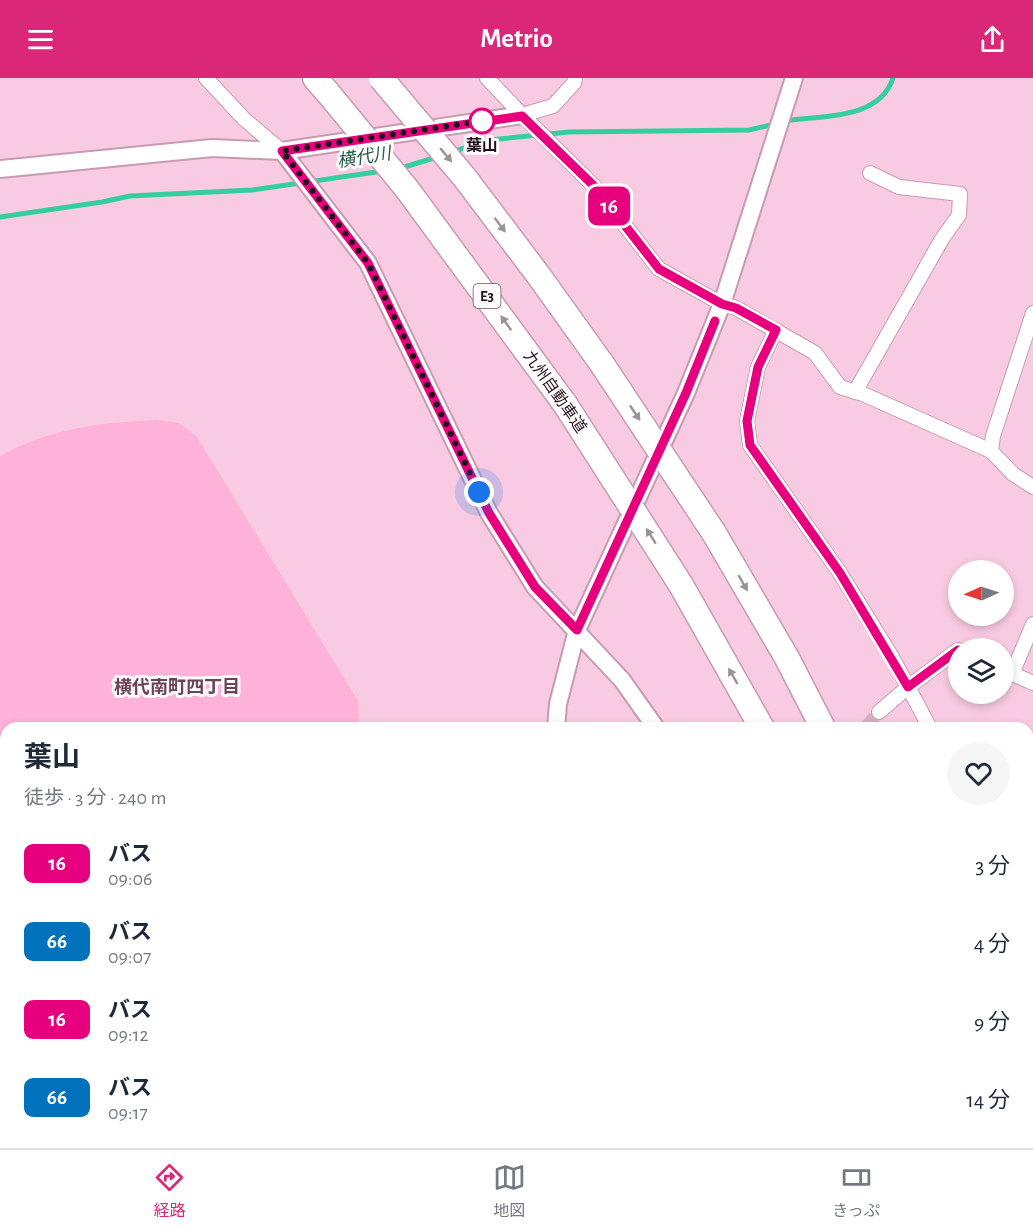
<!DOCTYPE html>
<html lang="ja">
<meta charset="utf-8">
<style>
body{margin:0;font-family:"Alegreya Sans","Noto Sans JP",sans-serif;background:#f6f6f7;color:#1f2937;height:100vh;display:flex;flex-direction:column;font-size:22px;white-space:nowrap}
*{box-sizing:border-box;margin:0}
p{font-size:20px;color:#747a83}
.icon{flex:none;width:33px;height:33px;fill:none;stroke:currentColor;stroke-width:2;stroke-linecap:round;stroke-linejoin:round}
.map{position:relative;flex:1;overflow:hidden}
.side{position:absolute;left:0px;top:644px;width:1034px;height:428px;display:flex;flex-direction:column;background:#fff;border-radius:18px 18px 0 0;box-shadow:0 3px 9px #0003}
.side>*{flex:none}
.badge{padding:0 12px;border-radius:9px;font-size:21px;line-height:39px}
.needle{width:39px;rotate:267deg}
.buttons{position:absolute;left:948px;top:482px;display:grid;gap:12px}
.buttons a{display:grid;place-items:center;width:66px;height:66px;border-radius:50%;background:#fff;box-shadow:0 3px 9px #0003;font-size:30px}
.you{position:absolute;width:30px;height:30px;margin:-15px;border:4px solid #fff;border-radius:50%;background:#1a73e8;box-shadow:0 0 0 9px #1a73e833}
.map>.badge{position:absolute;translate:-50% -50%;box-shadow:0 0 0 3px #fff}
.round{display:grid;place-items:center;flex:none;width:63px;height:63px;border-radius:32px;background:#f6f6f7}
.summary{display:flex;align-items:center;justify-content:space-between;height:102px;padding:0 24px}
h1{font-size:28px;font-weight:700;line-height:45px}
ul{padding:0;list-style:none}
li{display:flex;align-items:center;gap:18px;height:78px;padding:0 24px}
li div{flex:1}
li b{display:block;font-size:22px}
li em{font-style:normal}
li .badge{min-width:66px;font-weight:700;text-align:center}
header{display:flex;justify-content:space-between;align-items:center;height:78px;padding:0 24px;background:#db2777;color:#fff;font-size:27px;font-weight:700}
.menu{display:flex;justify-content:space-around;align-items:center;height:84px;border-top:2px solid #e0e1e3;background:#fff;font-size:16px;color:#747a83}
.menu a{display:grid;justify-items:center;gap:3px}
.menu .on{color:#db2777}
.map>svg:first-child{display:block}
.green{fill:#feb2d9}
.lines{fill:none;stroke-linecap:round;stroke-linejoin:round}
.stream{stroke:#35ce9f;stroke-width:5}
.minor-tunnel{stroke:#d8afc4;stroke-width:14;stroke-dasharray:14 7;stroke-linecap:butt}
.minor-casing{stroke:#c79bb1;stroke-width:16}
.tertiary-casing{stroke:#c79bb1;stroke-width:20}
.motorway-casing{stroke:#c79bb1;stroke-width:27}
.minor{stroke:#fff;stroke-width:14}
.tertiary{stroke:#fff;stroke-width:16}
.motorway{stroke:#fff;stroke-width:24}
.motorway-bridge-casing{stroke:#c79bb1;stroke-width:27;stroke-linecap:butt}
.motorway-bridge{stroke:#fff;stroke-width:24}
.oneway{fill:#9b9398}
.line-casing{stroke:#fff;stroke-width:14}
.line{stroke:#e6007e;stroke-width:9}
.walk{stroke:#201019;stroke-width:6;stroke-dasharray:0 10.8}
.stop-dot{fill:#fff;stroke:#e6007e;stroke-width:3}
.labels{text-anchor:middle;dominant-baseline:central;stroke-width:6;stroke-linejoin:round;paint-order:stroke}
.shield{fill:#fffafc;stroke:#63565d;stroke-width:1.5}
.shield-label{font-size:15px;font-weight:bold;fill:#201019}
.stop-label{font-size:16px;font-weight:bold;fill:#201019;stroke:#fffafc}
.street-label{font-size:16px;fill:#201019;stroke:#fffafc}
.water-label{font-size:18px;font-style:italic;fill:#255e4a;stroke:#fffafc}
.neighbourhood-label{font-size:18px;font-weight:bold;fill:#6a4357;stroke:#fffafc}
</style>
<header><svg class="icon" aria-label="menu" viewBox="0 0 24 24"><path d="M4 6h16M4 12h16M4 18h16"/></svg>Metrio<svg class="icon" aria-label="share" viewBox="0 0 24 24"><path d="M12 15V3M7 8l5-5 5 5M5 13v7h14v-7"/></svg></header>
<div class="map">
<svg width="1033" height="1070" viewBox="0 0 1033 1070">
<rect width="100%" height="100%" fill="#f9cbe2"/>
<!-- green -->
<path class="green" d="M158,342L179,345L197,359L358,623L359,649L6,650V972L0,971V378C53,349 100,345 158,342Z"/>
<g class="lines">
<!-- stream -->
<path class="stream" d="M784,43C820,37 879,43 893,0
M452,74L489,62L569,54L749,52L775,46
M398,91L437,79
M0,139L102,124L130,118L252,112L383,93"/>
<!-- minor-tunnel -->
<path class="minor-tunnel" d="M866,650L879,634
M1028,943L1033,942"/>
<defs>
<path id="minor" d="M206,0L244,41L282,73
M487,0L522,37L594,108L659,191L722,226L736,230L815,275L840,309L863,316L991,373L1013,396L1033,409
M522,37L553,28L574,5L575,0
M776,252L758,289L747,343L750,367L840,495L892,579L930,650
M855,314L942,161L959,137L960,116L899,109L870,95
M991,373L993,358L1033,235
M1004,592L1033,605
M1012,596L1033,546
M879,634L908,609L958,572
M1028,769L1033,770
M1028,826L1033,836
M780,1070L785,1065"/>
<path id="tertiary" d="M282,73L368,185L489,435L535,509L622,602L656,650
M0,91L212,70L282,73L522,37
M556,650L558,626L577,552L686,315L722,226L794,0
M638,1065L640,1070
M852,1065L854,1070
M722,1070L726,1065"/>
<path id="motorway" d="M315,0L329,16
M465,100L539,198L602,286
M407,111L565,326
M714,455L787,580L823,650
M681,507L762,650
M966,1065L968,1070
M1017,1065L1019,1070"/>
</defs>
<!-- minor casing -->
<use href="#minor" class="minor-casing"/>
<!-- tertiary casing -->
<use href="#tertiary" class="tertiary-casing"/>
<!-- motorway casing -->
<use href="#motorway" class="motorway-casing"/>
<!-- minor -->
<use href="#minor" class="minor"/>
<!-- tertiary -->
<use href="#tertiary" class="tertiary"/>
<!-- motorway -->
<use href="#motorway" class="motorway"/>
<defs>
<path id="motorway-bridge" d="M381,0L465,100
M329,16L407,111
M602,286L714,455
M565,326L681,507"/>
</defs>
<!-- motorway-bridge casing -->
<use href="#motorway-bridge" class="motorway-bridge-casing"/>
<!-- motorway-bridge -->
<use href="#motorway-bridge" class="motorway-bridge"/>
</g>
<!-- one-way arrows -->
<defs><path id="oneway-solid" d="M-6-.8H1V-3.2L6.5 0L1 3.2V.8H-6Z" transform="scale(1.5)"/></defs>
<g class="oneway">
<use href="#oneway-solid" transform="translate(446 77) rotate(50)"/>
<use href="#oneway-solid" transform="translate(500 147) rotate(53)"/>
<use href="#oneway-solid" transform="translate(506 245) rotate(-126)"/>
<use href="#oneway-solid" transform="translate(635 335) rotate(56)"/>
<use href="#oneway-solid" transform="translate(651 458) rotate(-122)"/>
<use href="#oneway-solid" transform="translate(743 505) rotate(60)"/>
<use href="#oneway-solid" transform="translate(733 598) rotate(-120)"/>
</g>
<g class="lines">
<defs>
<path id="line" d="M715,243L686,315L577,552L535,509L489,435L368,185L282,73L522,38L594,108L659,191L722,226L736,230L776,252L758,289L747,343L750,367L840,495L908,609L958,572"/>
</defs>
<!-- line casing -->
<use href="#line" class="line-casing"/>
<!-- line -->
<use href="#line" class="line"/>
<!-- walk -->
<path class="walk" d="M479,414L368,185L282,73L482,43"/>
</g>
<!-- markers -->
<circle class="stop-dot" cx="482" cy="43" r="12"/>
<g class="labels">
<!-- shield labels -->
<rect class="shield" x="473.5" y="206" width="27" height="24" rx="4.5"/>
<g class="shield-label">
<text x="487" y="218">E3</text>
</g>
<!-- stop labels -->
<g class="stop-label">
<text x="482" y="68">葉山</text>
</g>
<!-- street labels -->
<g class="street-label">
<text transform="translate(555 314) rotate(55)">九州自動車道</text>
</g>
<!-- water labels -->
<g class="water-label">
<text transform="translate(364 80) rotate(-9)">横代川</text>
</g>
<!-- neighbourhood labels -->
<g class="neighbourhood-label">
<text x="177" y="610">横代南町四丁目</text>
</g>
</g>
</svg>
<div class="buttons">
<a><svg class="needle" viewBox="-14 -14 28 28"><path d="M0-13l5 13h-10z" fill="#e53935"/><path d="M0 13l5-13h-10z" fill="#747a83"/></svg></a>
<a><svg class="icon" aria-label="layers" viewBox="0 0 24 24"><path d="M12 4l9 5-9 5-9-5zM3 14l9 5 9-5"/></svg></a>
</div>
<div class="you" style="left:479px;top:414px"></div>
<b class="badge" style="left:609px;top:128px;background:#e6007e;color:#fff">16</b>
<section class="side">
<div class="summary"><div><h1>葉山</h1><p>徒歩 · 3 分 · 240 m</p></div><a class="round"><svg class="icon" aria-label="heart" viewBox="0 0 24 24"><path d="M12 20l-8-8c-3-5 5-10 8-4 3-6 11-1 8 4z"/></svg></a></div>
<ul>
<li><span class="badge" style="background:#e6007e;color:#fff">16</span><div><b>バス</b><p>09:06</p></div><em>3 分</em></li>
<li><span class="badge" style="background:#0072bc;color:#fff">66</span><div><b>バス</b><p>09:07</p></div><em>4 分</em></li>
<li><span class="badge" style="background:#e6007e;color:#fff">16</span><div><b>バス</b><p>09:12</p></div><em>9 分</em></li>
<li><span class="badge" style="background:#0072bc;color:#fff">66</span><div><b>バス</b><p>09:17</p></div><em>14 分</em></li>
</ul>
</section>
</div>
<nav class="menu">
<a class="on"><svg class="icon" aria-label="directions" viewBox="0 0 24 24"><path d="M12 3l9 9-9 9-9-9zM9 14v-3h6M13 9l2 2-2 2"/></svg>経路</a>
<a><svg class="icon" aria-label="map" viewBox="0 0 24 24"><path d="M3 6l6-2 6 2 6-2v14l-6 2-6-2-6 2zM9 4v14M15 6v14"/></svg>地図</a>
<a><svg class="icon" aria-label="tickets" viewBox="0 0 24 24"><path d="M3 7h18v10H3zM15 7v10"/></svg>きっぷ</a>
</nav>
